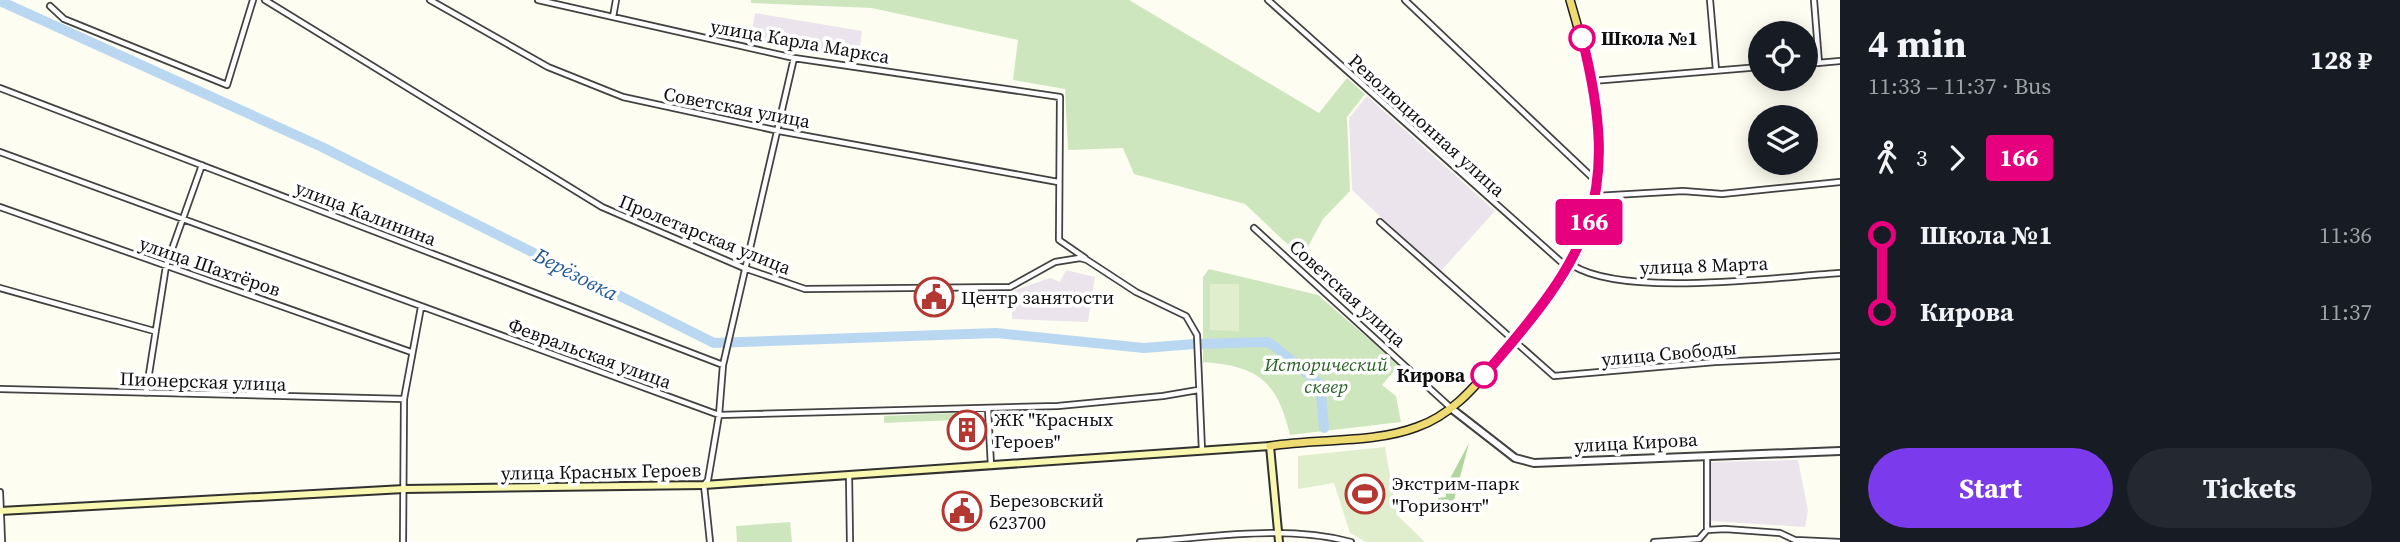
<!DOCTYPE html>
<meta charset="utf-8">
<style>
body{margin:0;font-family:"Source Serif 4",serif;background:#242831;color:#f1f3f6;height:100vh;display:flex;flex-direction:column;font-size:26px;white-space:nowrap}
*{box-sizing:border-box;margin:0}
p{font-size:23px;color:#9ea1a6}
.icon{flex:none;width:38px;height:38px;fill:none;stroke:currentColor;stroke-width:2;stroke-linecap:round;stroke-linejoin:round}
.map{position:relative;flex:1;overflow:hidden}
.sheet{display:flex;flex-direction:column;background:#171b24;width:560px}
.sheet>*{flex:none}
.badge{padding:0 14px;border-radius:5px;font-size:24px;line-height:46px}
.tools{position:absolute;left:1748px;top:21px;display:grid;gap:14px}
.tools a{display:grid;place-items:center;width:70px;height:70px;border-radius:50%;background:#171b24;box-shadow:0 4px 18px #0003;font-size:35px}
.map>.badge{position:absolute;translate:-50% -50%;box-shadow:0 0 0 4px #fff}
.legs{display:flex;align-items:center;gap:10px;height:77px;padding:0 28px;font-size:23px}
.legs p{margin-inline-start:auto}
.headline{display:flex;align-items:center;justify-content:space-between;height:119px;padding:0 28px}
h1{font-size:38px;font-weight:700;line-height:52px}
.button{display:flex;gap:14px;margin-top:auto;padding:14px 28px}
.button a{flex:1;height:80px;border-radius:42px;background:#7c3aed;color:#fff;font-size:28px;font-weight:700;line-height:80px;text-align:center}
.button a+a{background:#242831;color:#f1f3f6}
ul{padding:0 28px;list-style:none}
li{display:flex;align-items:center;gap:24px;height:77px;font-size:26px}
li i{display:grid;place-items:center;width:10px;height:100%;margin:0 9px;background:currentColor}
li i::after{content:'';width:18px;height:18px;margin:-9px;border:5px solid;border-radius:50%;background:#171b24}
li p{margin-inline-start:auto}
li:first-child i{background:linear-gradient(#0000 50%,currentColor 0)}
li:last-child i{background:linear-gradient(currentColor 50%,#0000 0)}
main{display:flex;flex:1;min-height:0}
.map>svg:first-child{display:block}
.industrial{fill:#ece4ec}
.green{fill:#cee6bd}
.forest{fill:#b1d69d}
.pitch{fill:#e0eece}
.lines{fill:none;stroke-linecap:round;stroke-linejoin:round}
.river{stroke:#bad7f2;stroke-width:10}
.minor-casing{stroke:#424242;stroke-width:8}
.tertiary-casing{stroke:#424242;stroke-width:10}
.secondary-casing{stroke:#313131;stroke-width:10}
.primary-casing{stroke:#202020;stroke-width:10}
.minor{stroke:#fff;stroke-width:4.5}
.tertiary{stroke:#fff;stroke-width:6}
.secondary{stroke:#f9f8b1;stroke-width:6}
.primary{stroke:#eedb71;stroke-width:7}
.line-1-casing{stroke:#fff;stroke-width:16}
.line-1{stroke:#e6007e;stroke-width:10}
.stop-1-dot{fill:#fff;stroke:#e6007e;stroke-width:3.5}
.labels{text-anchor:middle;dominant-baseline:central;stroke-width:7;stroke-linejoin:round;paint-order:stroke}
.stop-label{font-size:19px;font-weight:bold;fill:#0f0f0f;stroke:#fff;text-anchor:start}
.street-label{font-size:19px;fill:#0f0f0f;stroke:#fff}
.poi-label{font-size:19px;fill:#0f0f0f;stroke:#fff;text-anchor:start}
.park-label{font-size:19px;font-style:italic;fill:#2a6223;stroke:#fff}
.water-label{font-size:21px;font-style:italic;fill:#215897;stroke:#fff}
</style>
<main>
<div class="map">
<svg width="1840" height="542" viewBox="0 0 1840 542">
<rect width="100%" height="100%" fill="#fefdf1"/>
<!-- industrial -->
<path class="industrial" d="M755,13L862,31L858,60L750,42Z
M1367,96L1495,211L1440,272L1352,190L1349,118Z
M1066,270L1095,277L1088,322L1012,319V291L1050,278L1060,282Z
M1798,460L1808,511L1805,527L1711,521L1710,462Z"/>
<!-- green -->
<path class="green" d="M751,0H1129L1319,113L1347,78L1365,94L1347,117L1350,191L1323,219L1302,258L1245,204L1134,174L1123,148L1068,150L1065,89L1013,80L1018,40L872,8L751,3Z
M1209,269L1318,295L1399,365L1382,385L1396,396L1401,422L1290,435C1277,380 1257,366 1203,362V277Z
M955,413V420L884,423V416Z
M790,522L792,542H737L736,526Z"/>
<!-- forest -->
<path class="forest" d="M1469,443L1454,500L1441,512L1437,508L1438,498L1446,497L1445,488Z"/>
<!-- pitch -->
<path class="pitch" d="M1210,284H1239V331L1210,330Z
M1385,447L1397,515L1425,542H1366L1350,533L1334,483L1298,489V456Z"/>
<g class="lines">
<!-- river -->
<path class="river" d="M0,1L322,147L714,343L996,333L1144,348L1195,344
M1198,344L1267,342L1274,346L1320,384L1324,428"/>
<defs>
<path id="minor" d="M265,0L602,207L744,268L805,289L1010,287L1055,262L1080,258L1087,260L1136,292L1186,316L1197,335L1202,451
M430,0L548,67L623,97L779,131L1058,182
M538,0L794,58L1060,97L1059,240L1085,258
M1268,0L1569,269
M1405,0L1597,182
M1710,0L1716,70
M1814,0L1819,63
M50,6L64,19L227,85L253,0
M613,17L616,0
M1806,64L1840,61
M1592,81L1760,67
M0,88L723,365
M0,152L719,415L1058,406L1163,396L1198,390
M1596,196L1683,191L1722,194L1840,182
M0,207L411,352
M1380,222L1554,376L1715,362L1840,356
M1254,228L1451,408
M1572,265C1624,298 1776,277 1840,273
M0,288L154,331
M0,389L404,399
M146,393L166,266L202,165
M988,409L991,466
M1707,456V530
M849,475L850,542
M0,492L2,542
M403,542L404,399L421,307
M710,542L704,485L708,480L719,415L723,365L794,58
M1140,542C1208,538 1284,524 1351,542
M1654,542L1699,539L1707,530L1725,529L1780,533L1795,540L1840,542"/>
<path id="tertiary" d="M1452,409L1515,458L1534,463L1840,451"/>
<path id="secondary" d="M0,511L404,489L704,485L1270,446L1279,542"/>
<path id="primary" d="M1270,446C1318,438 1372,444 1417,427C1455,414 1479,381 1505,352C1528,325 1552,298 1570,268C1618,184 1596,88 1570,0"/>
</defs>
<!-- minor casing -->
<use href="#minor" class="minor-casing"/>
<!-- tertiary casing -->
<use href="#tertiary" class="tertiary-casing"/>
<!-- secondary casing -->
<use href="#secondary" class="secondary-casing"/>
<!-- primary casing -->
<use href="#primary" class="primary-casing"/>
<!-- minor -->
<use href="#minor" class="minor"/>
<!-- tertiary -->
<use href="#tertiary" class="tertiary"/>
<!-- secondary -->
<use href="#secondary" class="secondary"/>
<!-- primary -->
<use href="#primary" class="primary"/>
</g>
<g class="lines">
<defs>
<path id="line-1" d="M1484,375C1589,255 1623,200 1582,38"/>
</defs>
<!-- line-1 casing -->
<use href="#line-1" class="line-1-casing"/>
<!-- line-1 -->
<use href="#line-1" class="line-1"/>
</g>
<!-- icons -->
<defs>
<symbol id="civic-ring" viewBox="-11 -11 22 22"><circle r="9.5" fill="#fff" stroke="#b43731" stroke-width="1.5"/><path d="M-.6-6.5H3V-4.5H.6V-3L4-1V1h2V6H-6V1h2V-1L-.6-3ZM-1.2 2.5V6h2.4V2.5Z" fill="#b43731"/></symbol>
<symbol id="building-ring" viewBox="-11 -11 22 22"><circle r="9.5" fill="#fff" stroke="#b43731" stroke-width="1.5"/><path d="M-4-6H4V6H1V3H-1V6H-4ZM-2.5-4.3h1.7v1.8h-1.7ZM.8-4.3h1.7v1.8H.8ZM-2.5-1h1.7V.8h-1.7ZM.8-1h1.7V.8H.8Z" fill="#b43731"/></symbol>
<symbol id="stadium-ring" viewBox="-11 -11 22 22"><circle r="9.5" fill="#fff" stroke="#b43731" stroke-width="1.5"/><path d="M0-5a6.5 5 0 1 0 0 10a6.5 5 0 1 0 0-10ZM-3.5-1.8h7v3.6h-7Z" fill="#b43731"/></symbol>
</defs>
<g fill-rule="evenodd">
<use href="#civic-ring" x="912" y="275" width="44" height="44"/>
<use href="#building-ring" x="945" y="408" width="44" height="44"/>
<use href="#stadium-ring" x="1343" y="472" width="44" height="44"/>
<use href="#civic-ring" x="940" y="489" width="44" height="44"/>
</g>
<!-- markers -->
<g class="stop-1-dot">
<circle cx="1582" cy="38" r="12"/>
<circle cx="1484" cy="375" r="12"/>
</g>
<g class="labels">
<!-- stop labels -->
<g class="stop-label">
<text x="1601" y="38">Школа №1</text>
<text x="1465" y="375" text-anchor="end">Кирова</text>
</g>
<!-- street labels -->
<g class="street-label">
<text transform="translate(800 41) rotate(10)">улица Карла Маркса</text>
<text transform="translate(737 107) rotate(11)">Советская улица</text>
<text transform="translate(1427 125) rotate(42)">Революционная улица</text>
<text transform="translate(366 213) rotate(21)">улица Калинина</text>
<text transform="translate(705 234) rotate(22)">Пролетарская улица</text>
<text transform="translate(1704 265) rotate(-2)">улица 8 Марта</text>
<text transform="translate(210 266) rotate(19)">улица Шахтёров</text>
<text transform="translate(1348 293) rotate(42)">Советская улица</text>
<text transform="translate(590 353) rotate(20)">Февральская улица</text>
<text transform="translate(1669 353) rotate(-5)">улица Свободы</text>
<text transform="translate(203 381) rotate(2)">Пионерская улица</text>
<text transform="translate(1636 442) rotate(-3)">улица Кирова</text>
<text transform="translate(601 471) rotate(-1)">улица Красных Героев</text>
</g>
<!-- poi labels -->
<g class="poi-label">
<text x="961" y="297">Центр занятости</text>
<text x="994" y="419">ЖК "Красных<tspan x="994" dy="22">Героев"</tspan></text>
<text x="1392" y="483">Экстрим-парк<tspan x="1392" dy="22">"Горизонт"</tspan></text>
<text x="989" y="500">Березовский<tspan x="989" dy="22">623700</tspan></text>
</g>
<!-- park labels -->
<g class="park-label">
<text x="1326" y="364">Исторический<tspan x="1326" dy="22">сквер</tspan></text>
</g>
<!-- water labels -->
<g class="water-label">
<text transform="translate(576 274) rotate(27)">Берёзовка</text>
</g>
</g>
</svg>
<div class="tools">
<a><svg class="icon" aria-label="locate" viewBox="0 0 24 24"><circle cx="12" cy="12" r="6"/><path d="M12 2v4M12 18v4M2 12h4M18 12h4"/></svg></a>
<a><svg class="icon" aria-label="layers" viewBox="0 0 24 24"><path d="M12 4l9 5-9 5-9-5zM3 14l9 5 9-5"/></svg></a>
</div>
<b class="badge" style="left:1589px;top:222px;background:#e6007e;color:#fff">166</b>
</div>
<section class="sheet">
<div class="headline"><div><h1>4 min</h1><p>11:33 – 11:37 · Bus</p></div><b>128 ₽</b></div>
<div class="legs"><svg class="icon" aria-label="walk" viewBox="0 0 24 24"><circle cx="13" cy="4" r="2"/><path d="M13 8l-2 6 4 7M11 14l-3 7M7 12l3-4h3l4 4"/></svg>3<svg class="icon" aria-label="forward" viewBox="0 0 24 24"><path d="M9 5l7 7-7 7"/></svg><b class="badge" style="background:#e6007e;color:#fff">166</b></div>
<ul>
<li><i style="color:#e6007e"></i><b>Школа №1</b><p>11:36</p></li>
<li><i style="color:#e6007e"></i><b>Кирова</b><p>11:37</p></li>
</ul>
<div class="button"><a>Start</a><a>Tickets</a></div>
</section>
</main>
